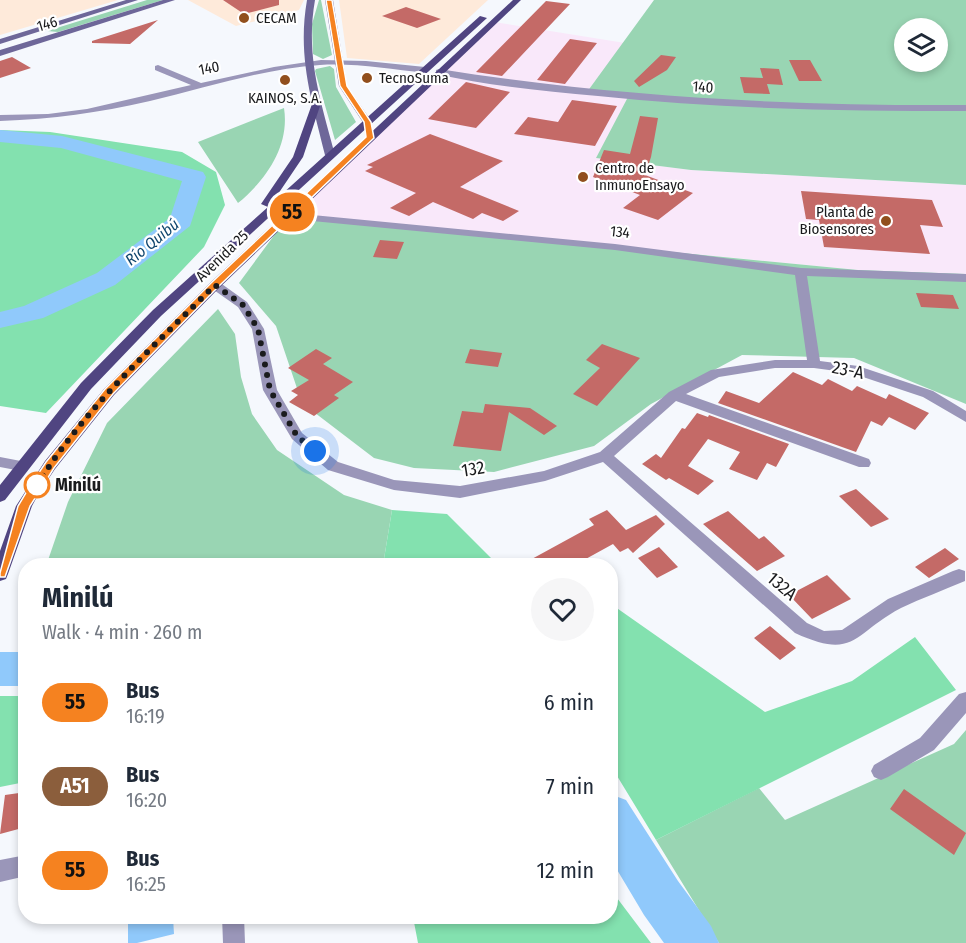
<!DOCTYPE html>
<meta charset="utf-8">
<style>
body{margin:0;font-family:"Fira Sans Condensed",sans-serif;background:#f6f6f7;color:#1f2937;height:100vh;display:flex;flex-direction:column;font-size:22px;white-space:nowrap}
*{box-sizing:border-box;margin:0}
p{font-size:20px;color:#747a83}
.icon{flex:none;width:33px;height:33px;fill:none;stroke:currentColor;stroke-width:2;stroke-linecap:round;stroke-linejoin:round}
.map{position:relative;flex:1;overflow:hidden}
.sheet{position:absolute;left:18px;top:558px;width:600px;height:366px;display:flex;flex-direction:column;background:#fff;border-radius:24px;box-shadow:0 3px 9px #0003}
.sheet>*{flex:none}
.badge{padding:0 12px;border-radius:20px;font-size:21px;line-height:39px}
.fabs{position:absolute;left:894px;top:18px;display:grid;gap:12px}
.fabs a{display:grid;place-items:center;width:54px;height:54px;border-radius:50%;background:#fff;box-shadow:0 3px 9px #0003;font-size:30px}
.you{position:absolute;width:30px;height:30px;margin:-15px;border:4px solid #fff;border-radius:50%;background:#1a73e8;box-shadow:0 0 0 9px #1a73e833}
.map>.badge{position:absolute;translate:-50% -50%;box-shadow:0 0 0 3px #fff}
.round{display:grid;place-items:center;flex:none;width:63px;height:63px;border-radius:32px;background:#f6f6f7}
.headline{display:flex;align-items:center;justify-content:space-between;height:102px;padding:0 24px}
h1{font-size:28px;font-weight:700;line-height:45px}
ul{padding:0;list-style:none}
li{display:flex;align-items:center;gap:18px;height:84px;padding:0 24px}
li div{flex:1}
li b{display:block;font-size:22px}
li em{font-style:normal}
li .badge{min-width:66px;font-weight:700;text-align:center}
.map>svg:first-child{display:block}
.commercial{fill:#f9e8fa}
.education{fill:#feeada}
.green{fill:#99d5b3;fill-rule:evenodd}
.forest{fill:#83e1af}
.water{fill:#90c9fb}
.lines{fill:none;stroke-linecap:round;stroke-linejoin:round}
.river{fill:#90c9fb;fill-rule:evenodd}
.building{fill:#c46a67}
.street{fill:#9a96b9;fill-rule:evenodd}
.secondary{fill:#6e6799;fill-rule:evenodd}
.primary{fill:#504581;fill-rule:evenodd}
.line{fill:#f58220;stroke:#fff;stroke-width:1.5}
.walk{stroke:#1a1b1d;stroke-width:6;stroke-dasharray:0 10.8}
.poi-dot{fill:#914f1d;stroke:#fff;stroke-width:2}
.stop-dot{fill:#fff;stroke:#f58220;stroke-width:3}
.labels{text-anchor:middle;dominant-baseline:central;stroke-width:4.5;stroke-linejoin:round;paint-order:stroke}
.far-poi-label{font-size:15px;fill:#1a1b1d;stroke:#fff;text-anchor:start}
.far-street-label{font-size:15px;fill:#1a1b1d;stroke:#fff}
.far-water-label{font-size:16px;font-style:italic;fill:#10466e;stroke:#fff}
.street-label{font-size:18px;fill:#1a1b1d;stroke:#fff}
.stop-label{font-size:18px;font-weight:bold;fill:#1a1b1d;stroke:#fff;text-anchor:start}
</style>
<div class="map">
<svg width="966" height="943" viewBox="0 0 966 943">
<rect width="100%" height="100%" fill="#f5f8fd"/>
<!-- commercial -->
<path class="commercial" d="M494,22L625,43L587,92L629,97L597,158L691,170L966,185V274L859,270L289,215Z"/>
<!-- education -->
<path class="education" d="M0,0H118L0,35Z
M188,0H304L299,10L236,26Z
M339,0H488L419,64L347,58Z"/>
<!-- green -->
<path class="green" d="M147,0H163L58,32L47,31Z
M319,0H321L332,55L323,59L313,54L312,24Z
M654,0H966V185L691,170L596,158L628,97L587,92ZM904,28H938V62H904Z
M330,66L334,69L336,87L356,122L335,140L315,71L316,69Z
M284,108C290,146 266,180 238,203L198,142Z
M289,215L858,270L966,274V404L854,358L742,355L651,404L594,446L494,472L414,468L374,458L302,403L276,326L239,283Z
M218,309L235,334L241,377L252,414L277,450L344,495L392,510L383,565L46,566L68,502L107,423Z
M966,730V943H719L656,840L759,788L785,820L954,744Z"/>
<!-- forest -->
<path class="forest" d="M0,130L50,132L182,152L216,172L225,205L204,247L46,413L0,406Z
M392,510L447,514L498,565H383Z
M611,604L765,712L852,681L915,637L956,690L656,840L611,766Z
M0,696H26L25,782L0,787Z
M611,890L651,943H418L413,917L610,916Z"/>
<!-- water -->
<path class="water" d="M128,917H173L174,934L137,943H128Z"/>
<g class="lines">
<!-- river -->
<path class="river" d="M0,130L62,136L203,172L206,177L190,226L115,285L43,318L0,328V312L24,306L97,273L170,218L182,181L61,148L0,142Z
M0,652H26V686H0Z
M610,794L626,800L678,881L711,926L719,943H664L644,915L610,858Z"/>
</g>
<!-- building -->
<path class="building" d="M223,0H279V5L244,14Z
M546,1L570,4L502,76L476,72Z
M406,7L441,19L417,28L382,16Z
M158,20L130,44L92,43V41Z
M570,39L597,43L565,84L537,80Z
M661,55L676,57L667,70L639,87L634,81Z
M12,57L31,68L0,78V61Z
M789,60H810L822,81H799Z
M760,68L779,69L783,85L767,84L770,94L744,93L740,77L763,78Z
M466,82L510,92L476,128L428,119Z
M572,100L617,106L595,146L514,134L528,117L558,122Z
M640,116L658,118L651,157L645,175L693,193L658,220L623,208L640,195L593,177L604,150L630,154Z
M430,134L503,161L460,187L519,211L503,221L482,213L473,219L433,202L409,216L390,208L416,193L365,171L373,167L367,165Z
M801,191L932,200L943,227L920,225L930,254L824,247L819,220L806,219Z
M380,240L404,242L397,259L373,257Z
M916,293L953,295L959,309L921,307Z
M602,344L640,358L597,406L573,394L600,368L586,360Z
M316,349L332,358L323,364L353,382L334,395L339,398L314,416L289,402L298,395L291,391L309,380L288,368Z
M470,349L502,353L498,367L465,363Z
M793,372L822,385L828,379L852,391L857,386L886,399L889,394L929,413L915,430L889,417L882,426L871,421L856,452L718,403L726,391L759,403Z
M485,404L530,408L557,426L544,435L509,412L501,451L453,446L462,411L483,413Z
M697,413L708,417L709,415L789,444L776,467L767,463L757,480L729,469L740,452L708,439L688,466L714,481L698,495L669,478L666,480L642,464L656,454L661,458L682,428L685,429Z
M856,489L889,519L871,527L839,496Z
M607,510L626,530L656,515L665,524L633,553L628,548L620,552L613,544L573,566H519L594,525L589,519Z
M728,511L759,539L764,536L785,556L757,571L703,524Z
M659,547L678,567L657,578L638,558Z
M945,548L959,559L929,578L915,567Z
M827,575L851,599L812,619L789,595Z
M770,626L796,648L780,660L754,638Z
M904,789L966,833L954,855L890,809Z
M26,792V827L0,834L5,795Z"/>
<g class="lines">
<!-- street -->
<path class="street" d="M321,60L366,61L425,67L429,70L425,73C390,69 355,63 320,65C262,69 205,88 150,101C97,113 54,119 0,121V115L48,114L87,109L191,85L155,70V66L158,65L201,83L274,67Z
M439,69C614,97 789,106 966,105V111C843,111 720,109 598,96C544,91 489,86 436,74V70Z
M278,198L282,199C287,209 290,212 302,214L615,244L801,268L966,274V282L807,276L820,361L858,366L933,391L966,411V422L923,397L851,373L814,368H775L719,377L686,394L869,459L871,463L869,467H859L676,401L614,456L807,623L824,631L842,630L888,599L953,571L959,569L965,571V581C944,590 922,598 901,608C853,633 856,661 795,633L603,462L545,481L460,498L394,490L328,470L292,439L263,390L252,329L238,307L211,288V282H219L247,302L264,329L277,390L302,433L338,462L394,480L460,486L544,471L600,452L669,392L711,370L775,360H807L795,275L615,250L302,220C288,218 276,217 273,201Z
M0,457L26,462L28,466L21,471L0,467Z
M966,692V713L934,750L888,777L881,780L874,777L871,771L874,765L920,738L959,694Z
M26,855V876L0,882V860Z
M222,916H244L245,943H223Z"/>
<!-- secondary -->
<path class="secondary" d="M126,0H138L0,44V39Z
M163,0H175L0,56V50Z
M307,0H315C305,57 321,101 335,155L330,158L325,155C312,101 297,57 307,0Z
M325,0H333L347,86L372,122L370,124H364L339,86Z"/>
<!-- primary -->
<path class="primary" d="M513,0H521L219,288L114,395L55,469L39,493L32,506L8,574L6,579L0,581V551L16,506L45,461L104,389L211,282Z
M480,16L487,18L161,316L91,389L5,500L0,502V485L81,383L153,310L268,207L261,204L293,157L312,104L320,106L303,157L272,203Z"/>
</g>
<!-- line -->
<path class="line" d="M326,0H332L347,86L371,122L374,138L218,287L113,394L54,468L39,492L30,506L5,577H0V573L18,506L30,486L46,462L105,389L211,283L366,137L364,122L340,86Z"/>
<g class="lines">
<!-- walk -->
<path class="walk" d="M37,485C84,409 152,348 215,285L243,305L258,329L270,390L297,436L315,451"/>
</g>
<!-- markers -->
<g class="poi-dot">
<circle cx="244" cy="18" r="6"/>
<circle cx="367" cy="78" r="6"/>
<circle cx="285" cy="80" r="6"/>
<circle cx="583" cy="177" r="6"/>
<circle cx="886" cy="221" r="6"/>
</g>
<circle class="stop-dot" cx="37" cy="485" r="12"/>
<g class="labels">
<!-- far-poi labels -->
<g class="far-poi-label">
<text x="256" y="18">CECAM</text>
<text x="379" y="78">TecnoSuma</text>
<text x="285" y="98" text-anchor="middle">KAINOS, S.A.</text>
<text x="595" y="168">Centro de<tspan x="595" dy="17">InmunoEnsayo</tspan></text>
<text x="874" y="212" text-anchor="end">Planta de<tspan x="874" dy="17">Biosensores</tspan></text>
</g>
<!-- far-street labels -->
<g class="far-street-label">
<text transform="translate(47 24) rotate(-17)">146</text>
<text transform="translate(209 68) rotate(-11)">140</text>
<text transform="translate(703 87) rotate(4)">140</text>
<text transform="translate(620 232) rotate(6)">134</text>
<text transform="translate(222 256) rotate(-44)">Avenida 25</text>
</g>
<!-- far-water labels -->
<g class="far-water-label">
<text transform="translate(152 242) rotate(-39)">Río Quibú</text>
</g>
<!-- street labels -->
<g class="street-label">
<text transform="translate(848 370) rotate(11)">23-A</text>
<text transform="translate(473 469) rotate(-9)">132</text>
<text transform="translate(782 586) rotate(41)">132A</text>
</g>
<!-- stop labels -->
<g class="stop-label">
<text x="55" y="485">Minilú</text>
</g>
</g>
</svg>
<div class="fabs">
<a><svg class="icon" aria-label="layers" viewBox="0 0 24 24"><path d="M12 4l9 5-9 5-9-5zM3 14l9 5 9-5"/></svg></a>
</div>
<div class="you" style="left:315px;top:451px"></div>
<b class="badge" style="left:292px;top:212px;background:#f58220;color:#111">55</b>
<section class="sheet">
<div class="headline"><div><h1>Minilú</h1><p>Walk · 4 min · 260 m</p></div><a class="round"><svg class="icon" aria-label="heart" viewBox="0 0 24 24"><path d="M12 20l-8-8c-3-5 5-10 8-4 3-6 11-1 8 4z"/></svg></a></div>
<ul>
<li><span class="badge" style="background:#f58220;color:#111">55</span><div><b>Bus</b><p>16:19</p></div><em>6 min</em></li>
<li><span class="badge" style="background:#8b5e3c;color:#fff">A51</span><div><b>Bus</b><p>16:20</p></div><em>7 min</em></li>
<li><span class="badge" style="background:#f58220;color:#111">55</span><div><b>Bus</b><p>16:25</p></div><em>12 min</em></li>
</ul>
</section>
</div>
